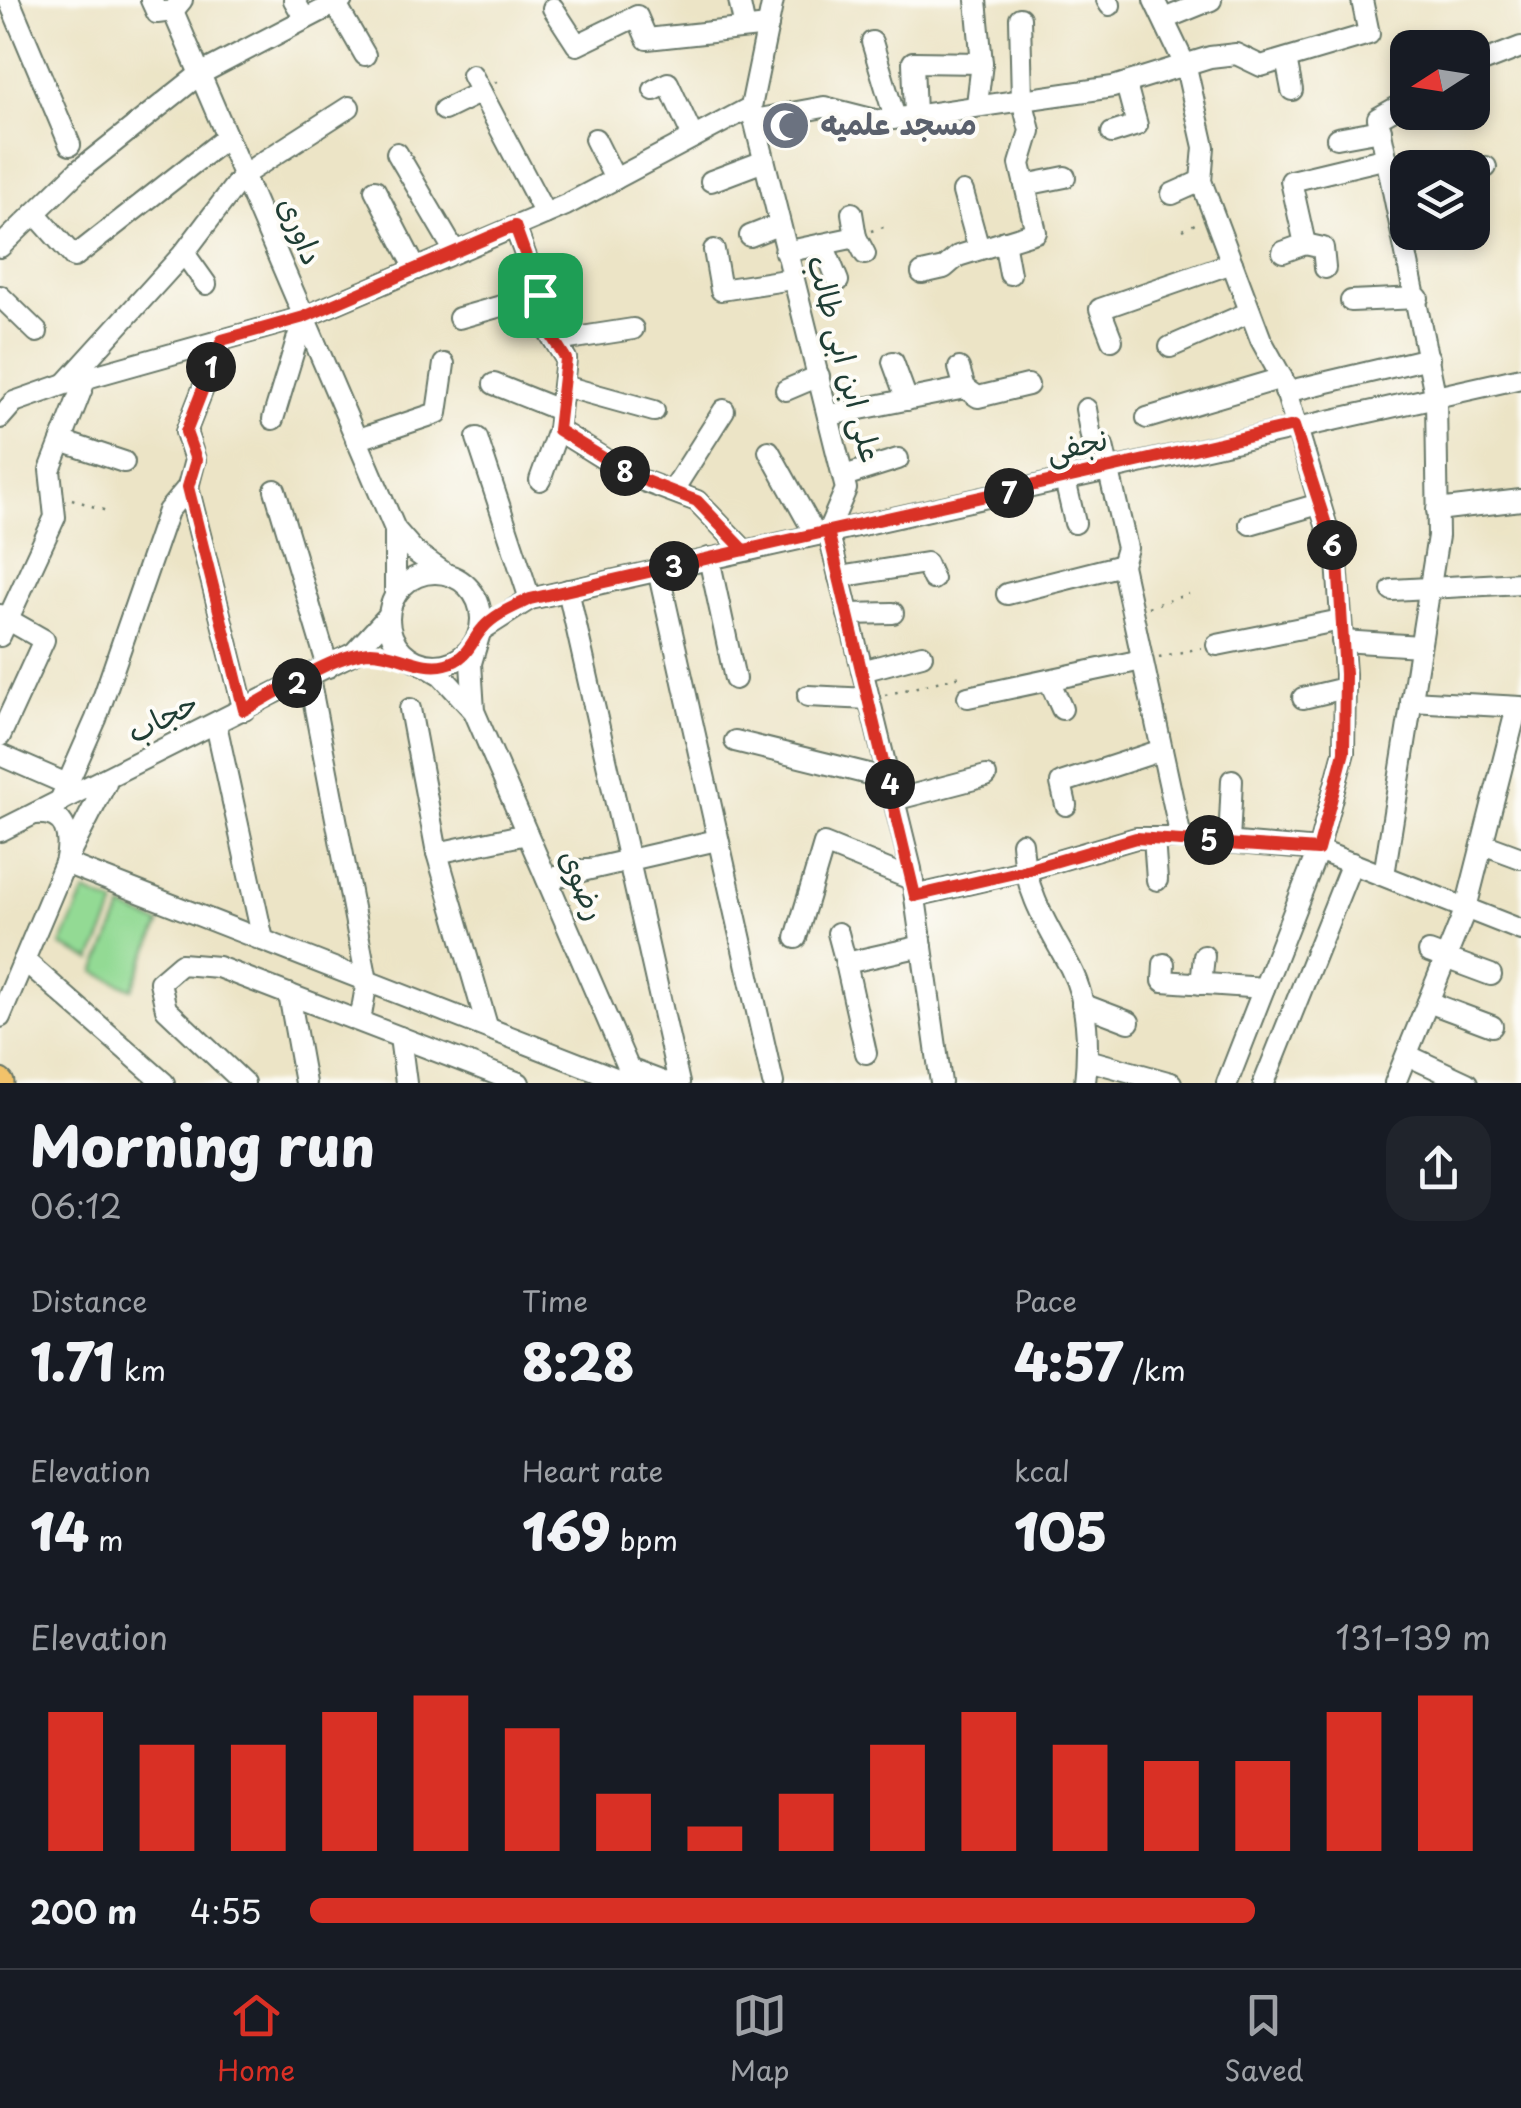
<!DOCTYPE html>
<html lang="en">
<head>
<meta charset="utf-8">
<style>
  body { margin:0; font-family:"Playpen Sans","Playpen Sans Arabic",sans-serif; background:#20242c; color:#f1f3f6; height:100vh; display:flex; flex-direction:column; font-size:38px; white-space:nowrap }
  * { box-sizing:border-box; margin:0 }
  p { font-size:32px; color:#9ea1a6 }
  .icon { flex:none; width:55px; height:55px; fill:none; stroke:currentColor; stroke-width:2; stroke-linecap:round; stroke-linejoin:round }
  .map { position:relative; height:1083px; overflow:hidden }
  .sheet { display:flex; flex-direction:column; background:#171b24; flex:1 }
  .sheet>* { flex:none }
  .needle { width:65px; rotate:258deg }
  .buttons { position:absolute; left:1390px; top:30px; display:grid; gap:20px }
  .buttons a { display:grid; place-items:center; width:100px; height:100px; border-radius:20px; background:#171b24; box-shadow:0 5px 15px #0003; font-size:50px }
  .pin { position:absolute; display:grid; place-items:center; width:85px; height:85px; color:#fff; margin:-42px; border-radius:20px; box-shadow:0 5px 15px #0006 }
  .km { position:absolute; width:50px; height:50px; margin:-25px; border-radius:50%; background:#222; color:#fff; font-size:28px; line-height:50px; text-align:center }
  .round { display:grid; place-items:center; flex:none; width:105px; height:105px; border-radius:30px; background:#20242c }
  .headline { display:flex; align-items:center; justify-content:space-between; height:170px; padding:0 30px }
  h1 { font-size:55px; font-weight:800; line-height:75px }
  .stats { display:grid; grid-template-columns:repeat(3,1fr); gap:15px; height:170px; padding:10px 30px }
  .stats div { display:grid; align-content:center }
  .stats b { font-size:50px; font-weight:800 }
  .stats small { font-size:28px; font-weight:400 }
  .stats p { font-size:28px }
  .chart { height:280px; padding:20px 30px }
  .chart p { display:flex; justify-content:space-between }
  .chart svg { width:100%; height:180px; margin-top:10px; stroke:#d93025; stroke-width:6 }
  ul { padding:0 30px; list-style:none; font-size:32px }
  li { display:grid; grid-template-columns:160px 120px 1fr; align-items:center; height:75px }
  li i { height:25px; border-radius:12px; background:#d93025 }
  .menu { display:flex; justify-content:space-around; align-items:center; height:140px; border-top:2px solid #363941; background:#171b24; font-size:28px; color:#9ea1a6 }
  .menu a { display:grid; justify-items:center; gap:5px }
  .menu .on { color:#d93025 }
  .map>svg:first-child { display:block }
  .pitch { fill:#93da94; stroke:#598c64; stroke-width:2.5 }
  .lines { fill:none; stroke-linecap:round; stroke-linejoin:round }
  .minor-casing { stroke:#677767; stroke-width:24 }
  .major-casing { stroke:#677767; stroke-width:29 }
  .path { stroke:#677767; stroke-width:2.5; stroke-dasharray:2.5 8; stroke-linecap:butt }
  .minor { stroke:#fff; stroke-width:20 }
  .major { stroke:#f2c26a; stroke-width:25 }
  .route-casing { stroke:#fff; stroke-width:20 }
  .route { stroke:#d93025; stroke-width:12 }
  .labels { text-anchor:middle; stroke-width:8; stroke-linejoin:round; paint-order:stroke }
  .worship-label { font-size:30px; font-weight:bold; fill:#5b616d; stroke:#fdfcf7; text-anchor:start }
  .street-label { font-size:30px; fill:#1f3d34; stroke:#fdfcf7 }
</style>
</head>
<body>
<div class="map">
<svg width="1521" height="1083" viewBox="0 0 1521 1083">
  <rect width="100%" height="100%" fill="#fdfcf7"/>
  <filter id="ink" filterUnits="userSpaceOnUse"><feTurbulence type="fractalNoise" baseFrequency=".01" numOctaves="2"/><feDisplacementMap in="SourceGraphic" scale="20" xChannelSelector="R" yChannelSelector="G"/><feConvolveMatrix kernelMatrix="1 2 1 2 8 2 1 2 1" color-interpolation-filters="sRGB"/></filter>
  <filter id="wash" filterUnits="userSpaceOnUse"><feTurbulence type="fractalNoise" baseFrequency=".0048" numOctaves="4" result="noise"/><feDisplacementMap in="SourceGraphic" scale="40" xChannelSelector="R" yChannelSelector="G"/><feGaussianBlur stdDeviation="2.25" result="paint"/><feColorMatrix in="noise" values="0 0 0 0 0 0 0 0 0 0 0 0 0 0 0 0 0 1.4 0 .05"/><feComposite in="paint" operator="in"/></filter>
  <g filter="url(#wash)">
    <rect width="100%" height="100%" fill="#ece4c6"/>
    <!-- pitch -->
    <g class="pitch">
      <path d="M85,892L116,905L92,960L61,946Z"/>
      <path d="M123,908L160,924L132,989L95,972Z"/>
    </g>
  </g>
  <g filter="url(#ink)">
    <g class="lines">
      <defs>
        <g id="minor">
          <path d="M9,0L70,145"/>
          <path d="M151,0L157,13L173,11L182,0"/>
          <path d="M294,0L305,19"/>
          <path d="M739,0L745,28"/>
          <path d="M773,0L751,107L846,489L828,531L911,869L941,1083"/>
          <path d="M976,0L982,63L977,104"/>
          <path d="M1107,0L1110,5"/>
          <path d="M1154,0L1186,67L1204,147L1201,181L1261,340L1282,378L1337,561L1345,674L1344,752L1318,850L1227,1083"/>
          <path d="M335,3L365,55"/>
          <path d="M553,8L577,45L637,16L647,39L768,26"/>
          <path d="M173,11L395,529V596"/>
          <path d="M1164,19L1211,0"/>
          <path d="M872,42L895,118"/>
          <path d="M1286,59L1292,90"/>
          <path d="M1472,66L1521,47"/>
          <path d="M472,75L545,214"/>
          <path d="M654,90L668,83L693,137"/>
          <path d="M444,110L481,92"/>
          <path d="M915,115L913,62L982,63"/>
          <path d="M754,120L824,107L879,121L1113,87L1210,57L1236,54L1261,66L1369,34L1362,0"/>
          <path d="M1112,133L1137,125L1126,84"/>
          <path d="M1337,138L1381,130"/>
          <path d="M595,139L615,179"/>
          <path d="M397,153L455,252"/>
          <path d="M1472,170L1486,167"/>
          <path d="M711,181L764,161"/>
          <path d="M1025,185L1065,177"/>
          <path d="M375,190L416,269"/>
          <path d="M963,192L979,249"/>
          <path d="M1172,194L1201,181"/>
          <path d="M35,213L74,257L227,137"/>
          <path d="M852,213L856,237"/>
          <path d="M515,227L540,295L544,324L566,359L558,430L633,477L697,501L744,550"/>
          <path d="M750,236L778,225"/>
          <path d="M1004,241L1010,274"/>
          <path d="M823,244L838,281"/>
          <path d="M1305,244L1323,248L1325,268"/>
          <path d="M0,247L78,171L200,74L342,0"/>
          <path d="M714,250L721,290L792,279"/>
          <path d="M785,252L856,237L865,254"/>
          <path d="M1283,252L1305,244L1291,181L1387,158"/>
          <path d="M184,253L206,284"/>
          <path d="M922,273L944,268L958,256L1036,232L1020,164L1030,131L1022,99L1020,18"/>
          <path d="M0,296L37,332"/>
          <path d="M1351,301L1418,298"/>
          <path d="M459,318L540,295"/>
          <path d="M1112,340L1100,309L1232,263"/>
          <path d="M556,341L633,329"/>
          <path d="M1170,347L1250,312"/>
          <path d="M893,362L907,400"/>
          <path d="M959,368L965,388"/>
          <path d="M67,382L184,253L243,175L349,107"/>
          <path d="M494,384L559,410"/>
          <path d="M564,386L654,411"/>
          <path d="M786,390L819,376"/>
          <path d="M1285,392L1429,358"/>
          <path d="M1086,409L1091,437L1103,446L1127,548L1122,565L1181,838"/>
          <path d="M830,415L965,388L978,397L1028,385"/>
          <path d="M0,418L14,402L65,384L304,317L566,205L751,107"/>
          <path d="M1147,418L1282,378"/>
          <path d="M273,419L304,317"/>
          <path d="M477,438L530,599"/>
          <path d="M356,440L437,413L444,364"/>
          <path d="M61,441L124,462"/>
          <path d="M769,451L815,534"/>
          <path d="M844,476L898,459"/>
          <path d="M540,480L558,430"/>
          <path d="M1065,480L1075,523"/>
          <path d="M188,487L244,710"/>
          <path d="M275,490L328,667"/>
          <path d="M673,490L724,410"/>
          <path d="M1437,510L1521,500"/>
          <path d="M1250,524L1319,504"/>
          <path d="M395,529L415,552L446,574"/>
          <path d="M709,558L735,679"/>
          <path d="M658,570L773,1083"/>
          <circle cx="435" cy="619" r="46"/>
          <path d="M839,577L926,563L933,579"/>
          <path d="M568,590L679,1083"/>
          <path d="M1392,590L1521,583"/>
          <path d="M1007,594L1122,565"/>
          <path d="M848,614L893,613"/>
          <path d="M0,615L44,640L0,736"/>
          <path d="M480,631L530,599L1521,378"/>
          <path d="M0,636L55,517L50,470L86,378"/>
          <path d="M479,636L471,663L474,711L635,1083"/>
          <path d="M1342,641L1420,646"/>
          <path d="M1217,645L1341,620"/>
          <path d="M424,665L441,675L472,709"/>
          <path d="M862,671L922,655"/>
          <path d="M309,677L367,981L360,1021"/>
          <path d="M1049,680L1062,709"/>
          <path d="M808,696L869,699"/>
          <path d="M968,697L1142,660"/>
          <path d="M1303,698L1345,688"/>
          <path d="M1411,701L1521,707"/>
          <path d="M410,709L437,853L487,1026"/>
          <path d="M216,724L263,940"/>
          <path d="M735,741L889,779"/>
          <path d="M0,755L69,785"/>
          <path d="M894,800L986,776"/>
          <path d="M59,803L96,719L168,511L188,487L195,460L186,432L222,340"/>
          <path d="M1066,805L1061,783L1162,750"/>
          <path d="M35,814C68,811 71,837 65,863L628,1083"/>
          <path d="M0,831L354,653L389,615"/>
          <path d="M1154,838L1157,880"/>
          <path d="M1229,842L1232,780"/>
          <path d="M1022,843C1024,890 1048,927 1070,967C1088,1001 1089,1046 1085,1083"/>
          <path d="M1483,844L1521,858"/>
          <path d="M437,853L527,834"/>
          <path d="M1384,875L1438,536L1436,399L1378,118L1408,101"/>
          <path d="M547,879L717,840"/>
          <path d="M915,896L1023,871L1136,838H1181L1318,850L1521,930"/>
          <path d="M838,933L846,963"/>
          <path d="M796,938L824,844L913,880"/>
          <path d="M1429,952L1491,975"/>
          <path d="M24,960L164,1083"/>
          <path d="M1164,964L1163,981L1264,988"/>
          <path d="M1201,984L1204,956"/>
          <path d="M289,994L305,1083"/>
          <path d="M1428,1002L1492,1026"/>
          <path d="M1082,1004L1129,1022"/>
          <path d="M0,1017L65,863L106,783"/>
          <path d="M400,1037L406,1083"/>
          <path d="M866,1053L846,963L922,946"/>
          <path d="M1407,1055L1467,1083"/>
          <path d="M1088,1060L1171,1083"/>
          <path d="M629,1069L666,1083"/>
          <path d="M244,1083L166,1009L160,982L181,964L218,967L519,1083"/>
          <path d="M1264,1083L1352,863"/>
          <path d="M1395,1083L1466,908L1517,707"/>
        </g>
        <path id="major" d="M0,1082L1,1083"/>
      </defs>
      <!-- minor casing -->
      <use href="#minor" class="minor-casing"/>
      <!-- major casing -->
      <use href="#major" class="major-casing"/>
      <!-- path -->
      <g class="path">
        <path d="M495,83L503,78"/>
        <path d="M1183,230L1199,222"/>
        <path d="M871,231L884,227"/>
        <path d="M72,499L109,512"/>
        <path d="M1148,607L1189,594"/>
        <path d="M1159,657L1201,648"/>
        <path d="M885,695L961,676"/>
      </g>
      <!-- minor -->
      <use href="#minor" class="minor"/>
      <!-- major -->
      <use href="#major" class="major"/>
    </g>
  </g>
  <g class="lines" filter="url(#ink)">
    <defs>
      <path id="route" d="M540,295L515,226L304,317L222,340L186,432L196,460L188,487L244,710C277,693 335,653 371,652C397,652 422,671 446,664C468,659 471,641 483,628C495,614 514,607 530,599L828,531L915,896L1023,871L1136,838L1318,850L1344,752L1345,674L1338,561L1294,426C1111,469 928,508 744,550L697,501L633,476L558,430L566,359L544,324L540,295"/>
    </defs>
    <!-- route casing -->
    <use href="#route" class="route-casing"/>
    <!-- route -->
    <use href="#route" class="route"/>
  </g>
  <!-- icons -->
  <defs>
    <symbol id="mosque-disc" viewBox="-11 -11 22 22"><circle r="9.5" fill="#6b7280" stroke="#fdfcf7"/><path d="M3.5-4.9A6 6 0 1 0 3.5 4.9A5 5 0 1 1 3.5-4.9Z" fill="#fff"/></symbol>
  </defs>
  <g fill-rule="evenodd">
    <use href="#mosque-disc" x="758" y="98" width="55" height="55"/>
  </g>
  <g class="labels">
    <!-- worship labels -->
    <g class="worship-label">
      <text x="821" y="135">مسجد علمیه</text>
    </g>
    <!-- street labels -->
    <g class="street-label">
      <text transform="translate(300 231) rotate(67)" y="10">داوری</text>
      <text transform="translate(844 359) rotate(75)" y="10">علی ابن ابی طالب</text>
      <text transform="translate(1077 446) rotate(-13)" y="10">نجفی</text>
      <text transform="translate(163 718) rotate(-27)" y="10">حجاب</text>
      <text transform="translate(582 885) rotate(67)" y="10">رضوی</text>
    </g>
  </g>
</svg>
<div class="buttons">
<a><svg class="needle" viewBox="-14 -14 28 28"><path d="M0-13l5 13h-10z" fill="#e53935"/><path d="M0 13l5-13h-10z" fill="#9ea1a6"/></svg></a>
<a><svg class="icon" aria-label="layers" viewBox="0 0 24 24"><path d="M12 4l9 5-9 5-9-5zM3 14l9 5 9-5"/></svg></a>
</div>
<div class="pin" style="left:540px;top:295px;background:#1e9e55"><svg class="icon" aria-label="arrive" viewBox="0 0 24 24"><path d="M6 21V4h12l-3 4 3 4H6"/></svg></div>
<b class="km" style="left:211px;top:367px">1</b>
<b class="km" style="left:297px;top:683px">2</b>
<b class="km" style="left:674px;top:566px">3</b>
<b class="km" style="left:890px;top:784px">4</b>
<b class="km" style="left:1209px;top:840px">5</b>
<b class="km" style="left:1332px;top:545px">6</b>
<b class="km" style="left:1009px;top:493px">7</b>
<b class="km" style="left:625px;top:471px">8</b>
</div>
<section class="sheet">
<div class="headline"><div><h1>Morning run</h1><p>06:12</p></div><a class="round"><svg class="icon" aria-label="share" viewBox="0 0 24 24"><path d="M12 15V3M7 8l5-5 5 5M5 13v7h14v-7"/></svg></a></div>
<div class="stats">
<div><p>Distance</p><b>1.71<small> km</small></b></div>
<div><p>Time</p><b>8:28</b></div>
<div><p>Pace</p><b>4:57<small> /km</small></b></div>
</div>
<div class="stats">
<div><p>Elevation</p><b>14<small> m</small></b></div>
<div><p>Heart rate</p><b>169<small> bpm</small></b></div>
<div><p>kcal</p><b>105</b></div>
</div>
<div class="chart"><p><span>Elevation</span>131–139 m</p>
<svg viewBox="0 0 160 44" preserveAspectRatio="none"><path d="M5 44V10M15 44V18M25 44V18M35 44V10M45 44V6M55 44V14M65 44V30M75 44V38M85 44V30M95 44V18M105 44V10M115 44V18M125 44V22M135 44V22M145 44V10M155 44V6"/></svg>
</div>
<ul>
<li><b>200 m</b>4:55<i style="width:80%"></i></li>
</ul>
</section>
<nav class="menu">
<a class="on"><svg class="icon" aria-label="home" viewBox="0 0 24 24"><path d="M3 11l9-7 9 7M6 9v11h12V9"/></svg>Home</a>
<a><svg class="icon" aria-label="map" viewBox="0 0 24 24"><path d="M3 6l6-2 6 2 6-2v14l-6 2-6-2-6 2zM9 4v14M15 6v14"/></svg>Map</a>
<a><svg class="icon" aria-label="saved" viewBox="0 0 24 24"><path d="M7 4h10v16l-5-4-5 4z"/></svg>Saved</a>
</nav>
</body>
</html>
